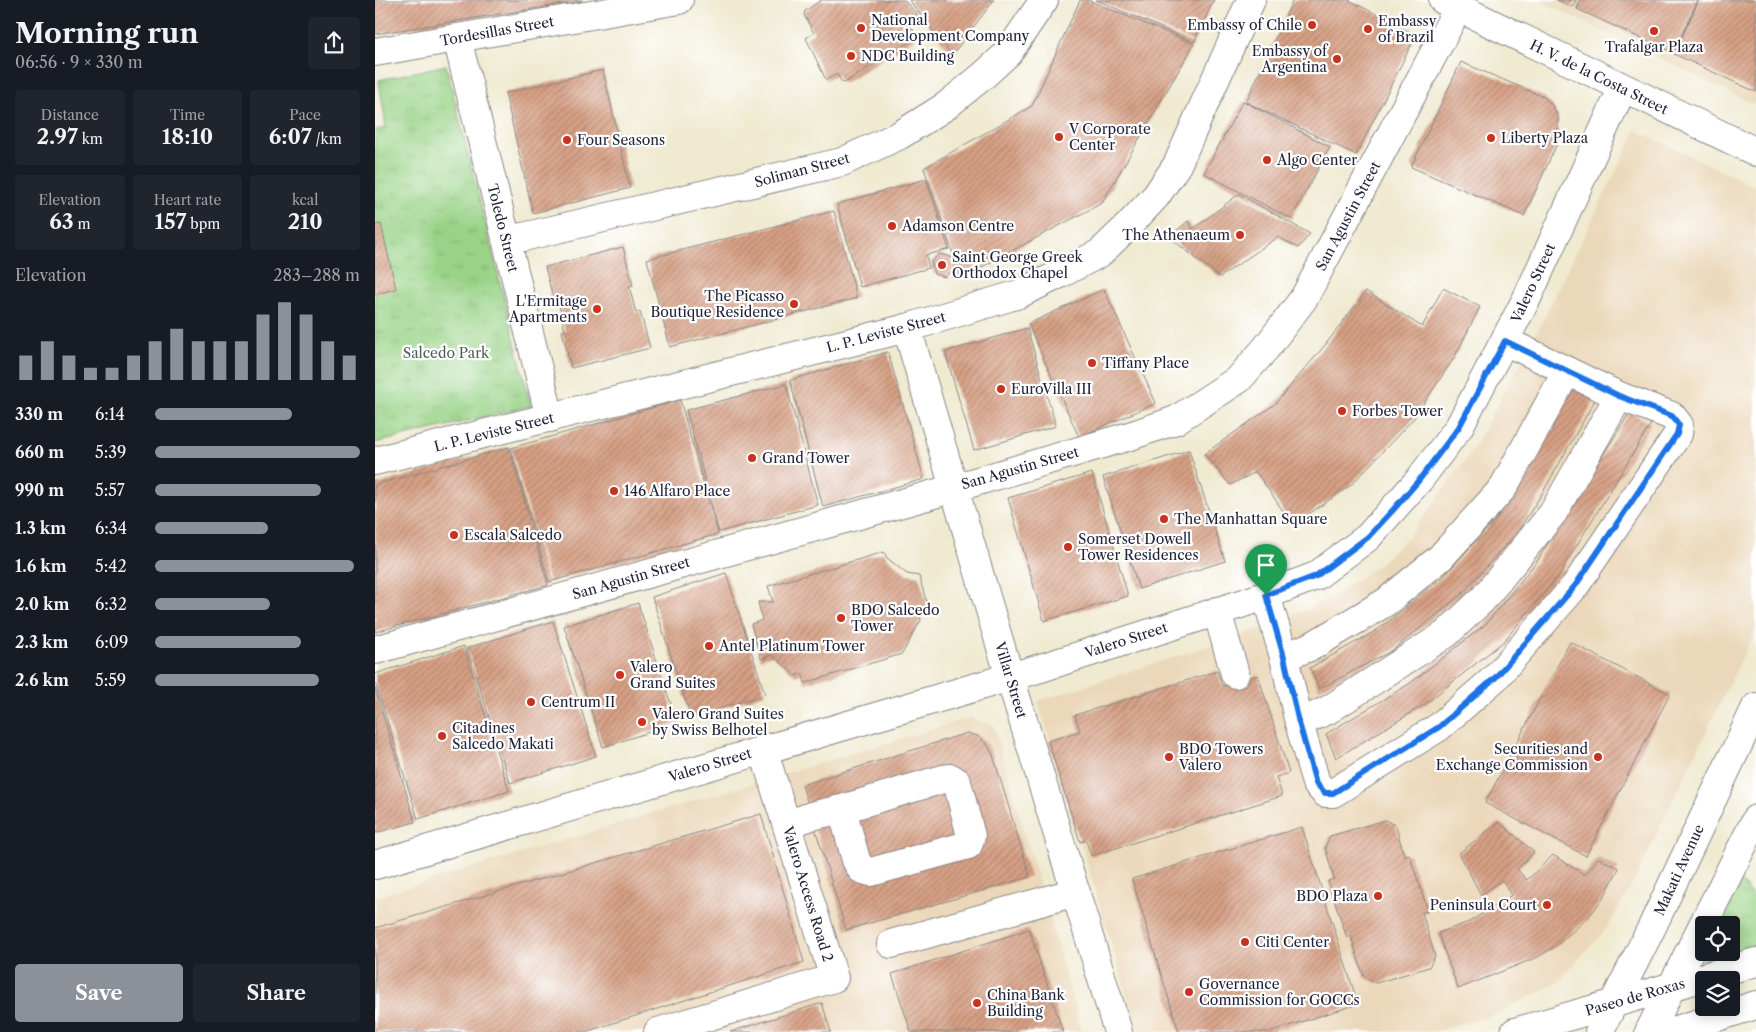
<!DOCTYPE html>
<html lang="en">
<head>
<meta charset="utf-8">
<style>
  body { margin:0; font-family:"Libre Caslon Text",serif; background:#20242c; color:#f1f3f6; height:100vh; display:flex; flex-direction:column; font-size:19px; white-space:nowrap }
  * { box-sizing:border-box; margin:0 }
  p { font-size:16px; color:#9ea1a6 }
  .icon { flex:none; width:28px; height:28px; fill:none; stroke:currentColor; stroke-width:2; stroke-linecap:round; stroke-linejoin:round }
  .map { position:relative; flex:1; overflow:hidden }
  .details { display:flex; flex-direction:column; background:#171b24; width:375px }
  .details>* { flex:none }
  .tools { position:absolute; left:1320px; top:916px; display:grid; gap:10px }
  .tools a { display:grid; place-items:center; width:45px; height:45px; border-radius:5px; background:#171b24; box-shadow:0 2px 12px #0003; font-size:25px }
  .pin { position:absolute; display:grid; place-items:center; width:42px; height:42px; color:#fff; margin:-51px -21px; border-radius:50% 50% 50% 0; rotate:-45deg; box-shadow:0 0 5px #0007 }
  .pin .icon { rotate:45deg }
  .round { display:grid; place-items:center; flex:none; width:52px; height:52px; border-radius:5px; background:#20242c }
  .summary { display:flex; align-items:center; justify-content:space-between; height:85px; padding:0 15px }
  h1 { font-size:28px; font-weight:700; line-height:38px }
  .figures { display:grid; grid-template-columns:repeat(3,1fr); gap:8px; height:85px; padding:5px 15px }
  .figures div { display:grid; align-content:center; border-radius:5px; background:#20242c; text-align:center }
  .figures b { font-size:21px; font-weight:700 }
  .figures small { font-size:14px; font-weight:400 }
  .figures p { font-size:14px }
  .chart { height:140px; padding:10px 15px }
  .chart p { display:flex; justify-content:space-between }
  .chart svg { width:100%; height:90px; margin-top:5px; stroke:#8c9099; stroke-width:6 }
  .button { display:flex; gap:10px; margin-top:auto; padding:10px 15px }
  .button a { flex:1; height:58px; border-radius:5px; background:#8c9099; color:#fff; font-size:20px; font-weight:700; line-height:58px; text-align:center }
  .button a+a { background:#20242c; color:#f1f3f6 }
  ul { padding:0 15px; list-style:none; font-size:16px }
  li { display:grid; grid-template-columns:80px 60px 1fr; align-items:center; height:38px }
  li i { height:12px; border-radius:6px; background:#8c9099 }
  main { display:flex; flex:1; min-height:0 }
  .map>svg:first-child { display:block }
  .built { fill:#ebd8ba }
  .park { fill:url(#park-tufts); stroke:#5e7a61 }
  .building { fill:url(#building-hatch) }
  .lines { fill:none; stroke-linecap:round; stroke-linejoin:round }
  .minor-casing { stroke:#898686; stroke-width:30 }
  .major-casing { stroke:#898686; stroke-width:30 }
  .minor { stroke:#fff; stroke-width:28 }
  .major { stroke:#fff; stroke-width:28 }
  .route-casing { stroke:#fff; stroke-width:10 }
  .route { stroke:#1a73e8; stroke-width:6 }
  .poi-dot { fill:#c8321e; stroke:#fff; stroke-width:2 }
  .labels { text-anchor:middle; stroke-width:4.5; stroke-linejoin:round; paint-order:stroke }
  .poi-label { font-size:14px; fill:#22223b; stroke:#fff; text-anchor:start }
  .street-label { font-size:14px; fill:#22223b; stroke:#fff }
  .park-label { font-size:14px; fill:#4c6056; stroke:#fff }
</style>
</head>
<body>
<main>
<section class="details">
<div class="summary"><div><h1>Morning run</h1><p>06:56 · 9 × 330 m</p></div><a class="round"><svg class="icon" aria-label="share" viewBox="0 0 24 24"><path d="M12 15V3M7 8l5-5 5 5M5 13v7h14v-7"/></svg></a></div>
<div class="figures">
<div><p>Distance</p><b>2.97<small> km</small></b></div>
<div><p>Time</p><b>18:10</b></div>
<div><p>Pace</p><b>6:07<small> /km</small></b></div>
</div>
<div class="figures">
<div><p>Elevation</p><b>63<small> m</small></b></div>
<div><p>Heart rate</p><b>157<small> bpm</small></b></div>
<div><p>kcal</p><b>210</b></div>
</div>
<div class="chart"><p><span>Elevation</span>283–288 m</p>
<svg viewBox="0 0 160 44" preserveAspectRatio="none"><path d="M5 44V32M15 44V25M25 44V32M35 44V38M45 44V38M55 44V32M65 44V25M75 44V19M85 44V25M95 44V25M105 44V25M115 44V12M125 44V6M135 44V12M145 44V25M155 44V32"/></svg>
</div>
<ul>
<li><b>330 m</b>6:14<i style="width:67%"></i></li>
<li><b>660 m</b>5:39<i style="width:100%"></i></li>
<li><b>990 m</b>5:57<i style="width:81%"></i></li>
<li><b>1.3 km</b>6:34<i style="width:55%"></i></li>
<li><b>1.6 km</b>5:42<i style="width:97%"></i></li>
<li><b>2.0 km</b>6:32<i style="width:56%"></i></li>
<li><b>2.3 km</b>6:09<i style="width:71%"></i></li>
<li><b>2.6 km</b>5:59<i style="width:80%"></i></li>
</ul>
<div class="button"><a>Save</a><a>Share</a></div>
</section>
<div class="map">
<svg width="1381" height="1032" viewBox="0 0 1381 1032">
  <defs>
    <pattern id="park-tufts" width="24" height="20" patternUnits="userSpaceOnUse" patternTransform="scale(1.25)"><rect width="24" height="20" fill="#99d387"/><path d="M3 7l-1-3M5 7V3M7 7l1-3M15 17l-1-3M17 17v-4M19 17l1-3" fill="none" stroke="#84b575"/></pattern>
    <pattern id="building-hatch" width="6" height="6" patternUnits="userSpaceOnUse" patternTransform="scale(1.25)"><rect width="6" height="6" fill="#d7a084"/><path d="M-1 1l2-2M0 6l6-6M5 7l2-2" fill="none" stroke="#ae826d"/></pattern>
  </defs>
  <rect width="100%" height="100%" fill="#fff"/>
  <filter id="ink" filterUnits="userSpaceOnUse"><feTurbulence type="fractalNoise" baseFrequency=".02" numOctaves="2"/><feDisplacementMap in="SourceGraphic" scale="10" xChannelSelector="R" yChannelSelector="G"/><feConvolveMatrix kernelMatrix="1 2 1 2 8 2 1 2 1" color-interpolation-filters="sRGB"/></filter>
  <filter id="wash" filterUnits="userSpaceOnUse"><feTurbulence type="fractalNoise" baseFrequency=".0096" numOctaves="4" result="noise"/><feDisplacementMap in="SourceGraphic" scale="20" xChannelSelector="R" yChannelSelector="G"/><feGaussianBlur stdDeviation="1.12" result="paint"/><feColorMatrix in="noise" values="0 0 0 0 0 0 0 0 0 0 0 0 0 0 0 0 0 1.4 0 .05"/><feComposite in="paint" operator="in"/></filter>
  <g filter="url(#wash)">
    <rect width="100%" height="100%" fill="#f0ead1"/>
    <!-- built -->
    <g class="built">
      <path d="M1163,0H1381V105Z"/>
      <path d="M1261,130L1381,187V629L1258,883L1231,929L1183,982L1121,1014L1058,1032H763L663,701L898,625L956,597L1007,562L1037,533L1096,452L1156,344Z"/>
      <path d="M595,718L618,724L707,1032H0V897Z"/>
    </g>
    <!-- park -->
    <g class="park">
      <path d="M71,65L156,406L0,443V130L11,128L4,80Z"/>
      <path d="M1365,881L1381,899V949L1326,965L1331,953L1356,952V925H1344Z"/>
    </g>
    <g id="blocks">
      <!-- building -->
      <g class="building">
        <path d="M0,0H207V1L0,34Z"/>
        <path d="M446,0H529L542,14L532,22L542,35L541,38L469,83L466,81L462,74L451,80L431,38L439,33L429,15L430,11Z"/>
        <path d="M534,0H619L577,55Z"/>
        <path d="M705,0H713L819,44L727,203L586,278L549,168L657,106Z"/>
        <path d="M721,0H839L819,42Z"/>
        <path d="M918,0H974L1041,35L981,155L871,102Z"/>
        <path d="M1182,0H1201L1197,7Z"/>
        <path d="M1206,0H1323L1298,53L1202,9Z"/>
        <path d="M1324,0H1381V92L1299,54Z"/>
        <path d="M1086,62L1169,97L1177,105L1183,117V131L1181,146L1149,216L1036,167Z"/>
        <path d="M228,70L255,188L158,213L130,93Z"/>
        <path d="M868,101L955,147L916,219L829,173Z"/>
        <path d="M551,179L574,249L551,255L554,268L485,287L462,204Z"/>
        <path d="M864,194L935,234L923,248L903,237L845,277L794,237L813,221L818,229Z"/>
        <path d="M459,211L482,298L295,347L272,259Z"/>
        <path d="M6,224L21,289L0,294V225Z"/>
        <path d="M248,247L258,286H254L261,313L265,311L275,348L196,368L187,331H190L184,305L180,306L170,267Z"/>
        <path d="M564,254L576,257L579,268L570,277L559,274L556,262Z"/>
        <path d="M1068,288L1105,307L1079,358L1039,418L976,485L918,525L881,472L855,485L829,454L900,404L951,344L991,291L1047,327Z"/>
        <path d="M729,289L781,403L704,437L653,324Z"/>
        <path d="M652,328L681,426L599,450L570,352Z"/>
        <path d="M513,352L549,479L448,507L415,380Z"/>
        <path d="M411,384L443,505L344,532L311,410Z"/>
        <path d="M1199,386L1221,398L1168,492L1141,534L1087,594L1018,650L944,689L935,668L1004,629L1069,576L1121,519L1147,479Z"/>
        <path d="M305,400L343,534L174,582L136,448Z"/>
        <path d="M1255,412L1276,424L1183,576L1129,641L1049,705L961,758L951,734L1034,684L1111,624L1162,561Z"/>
        <path d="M134,447L173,585L0,632V485Z"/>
        <path d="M814,450L850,561L764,589L728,477Z"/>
        <path d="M717,473L753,596L669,621L633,498Z"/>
        <path d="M509,552L512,558L532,574L544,576L553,607L545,615L546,620L527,654L430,683L427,673L421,676L397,655L386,659L376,624L387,620L383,602H398L393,586Z"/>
        <path d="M351,573L390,694L316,718L277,597Z"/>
        <path d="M263,603L302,723L228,747L189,626Z"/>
        <path d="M178,621L221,756L135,783L92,648Z"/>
        <path d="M1195,642L1295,694L1211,856L1110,803Z"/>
        <path d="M89,646L134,791L43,819L0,682V674Z"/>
        <path d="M842,671L847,686L883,675L914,773L901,777L907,796L716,856L711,840L705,842L673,741L705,731L700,715Z"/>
        <path d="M0,688L40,822L0,833Z"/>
        <path d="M592,733L603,736L612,744L618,755L655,877L471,930L427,785Z"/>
        <path d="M386,814L429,962L210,1032H0V928Z"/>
        <path d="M1010,820L1021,826L1029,856L1034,854L1053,911L1047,913L1060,956L1054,967L1001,983L989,977L976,936L972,938L953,881L959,879L950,847L955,836Z"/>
        <path d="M1124,822L1159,852L1142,869L1152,880L1178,855L1210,875L1223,858L1244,868L1230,895L1214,917L1181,946L1163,957L1083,989L1063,933L1094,922L1137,895L1127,880L1106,895L1084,853Z"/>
        <path d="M927,827L983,1004L894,1032H804L757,879Z"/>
        <path d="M654,929L688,1032H536L517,974Z"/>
        <path d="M447,1003L456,1032H355Z"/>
      </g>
    </g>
  </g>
  <g filter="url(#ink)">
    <use href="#blocks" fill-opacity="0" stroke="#898686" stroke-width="1"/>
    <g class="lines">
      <defs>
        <g id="minor">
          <path d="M1068,0L1381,152"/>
          <path d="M82,38L175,418"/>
          <path d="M0,52L304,0"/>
          <path d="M131,239L148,237L467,162L525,135L571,106L609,75L633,53L669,0"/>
          <path d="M532,328L627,651L743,1032"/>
          <path d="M0,461L532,328L644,294L685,274L725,253L755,224L781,196L802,165L876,0"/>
          <path d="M891,595L909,657L924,723L941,783L950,793H958L1064,727L1120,678L1200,586L1303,434L1304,425L1297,416L1244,396L1130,341"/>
          <path d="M842,611L860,674"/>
          <path d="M0,650L552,496L758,435L801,420L864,379L891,348L929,298L1083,8"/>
          <path d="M909,657L937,646L1011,602L1065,558L1128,488L1192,371"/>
          <path d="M924,723L953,710L1071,634L1108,599L1178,513L1244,396"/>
          <path d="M412,825L436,816L467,809L568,779L576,778L582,782L596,836L593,845L496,872L486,869L481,860L467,809"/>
          <path d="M0,865L669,667L875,601L941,576L993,537L1044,480L1084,427L1153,296L1247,89"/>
          <path d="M516,944L701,892"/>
          <path d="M283,1032L459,978L388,749"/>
        </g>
        <g id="major">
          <path d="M1140,1032L1381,962"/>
          <path d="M1224,1032L1277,927L1381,707"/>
          <path d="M1274,1032L1381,819"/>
          <path d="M1295,1032L1381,1005"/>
        </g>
      </defs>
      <!-- minor casing -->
      <use href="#minor" class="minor-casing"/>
      <!-- major casing -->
      <use href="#major" class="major-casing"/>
      <!-- minor -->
      <use href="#minor" class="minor"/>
      <!-- major -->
      <use href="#major" class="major"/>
    </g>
  </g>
  <g class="lines" filter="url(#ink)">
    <defs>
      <path id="route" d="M1130,341L1244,396L1297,416L1304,425L1302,434L1200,586L1120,678L1064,727L958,793H950L941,783L924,723L909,657L891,595L941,576L993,537L1018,510L1044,480L1084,427Z"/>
    </defs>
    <!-- route casing -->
    <use href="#route" class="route-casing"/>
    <!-- route -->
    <use href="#route" class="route"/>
  </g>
  <!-- markers -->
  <g class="poi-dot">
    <circle cx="937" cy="25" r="5"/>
    <circle cx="486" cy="28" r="5"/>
    <circle cx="993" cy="29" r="5"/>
    <circle cx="1279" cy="31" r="5"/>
    <circle cx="476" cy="56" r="5"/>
    <circle cx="962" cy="59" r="5"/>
    <circle cx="684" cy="137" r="5"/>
    <circle cx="1116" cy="138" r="5"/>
    <circle cx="192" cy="140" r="5"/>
    <circle cx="892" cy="160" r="5"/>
    <circle cx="517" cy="226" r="5"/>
    <circle cx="865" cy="235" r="5"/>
    <circle cx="567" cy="265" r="5"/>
    <circle cx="419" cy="304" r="5"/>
    <circle cx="222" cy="309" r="5"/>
    <circle cx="717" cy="363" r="5"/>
    <circle cx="626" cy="389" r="5"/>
    <circle cx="967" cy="411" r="5"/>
    <circle cx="377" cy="458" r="5"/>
    <circle cx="239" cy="491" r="5"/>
    <circle cx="789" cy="519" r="5"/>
    <circle cx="79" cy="535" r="5"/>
    <circle cx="693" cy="547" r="5"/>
    <circle cx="466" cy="618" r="5"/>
    <circle cx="334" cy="646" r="5"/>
    <circle cx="245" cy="675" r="5"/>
    <circle cx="156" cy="702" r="5"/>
    <circle cx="267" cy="722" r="5"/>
    <circle cx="67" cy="736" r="5"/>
    <circle cx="794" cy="757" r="5"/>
    <circle cx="1223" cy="757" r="5"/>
    <circle cx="1003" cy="896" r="5"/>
    <circle cx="1172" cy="905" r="5"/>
    <circle cx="870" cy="942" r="5"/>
    <circle cx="814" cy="992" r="5"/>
    <circle cx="602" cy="1003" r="5"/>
  </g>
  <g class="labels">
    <!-- poi labels -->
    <g class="poi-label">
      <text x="496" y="25">National<tspan x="496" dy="16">Development Company</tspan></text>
      <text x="1003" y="26">Embassy<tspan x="1003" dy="16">of Brazil</tspan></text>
      <text x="927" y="30" text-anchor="end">Embassy of Chile</text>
      <text x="1279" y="52" text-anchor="middle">Trafalgar Plaza</text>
      <text x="952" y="56" text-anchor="end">Embassy of<tspan x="952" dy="16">Argentina</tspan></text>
      <text x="486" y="61">NDC Building</text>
      <text x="694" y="134">V Corporate<tspan x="694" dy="16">Center</tspan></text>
      <text x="1126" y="143">Liberty Plaza</text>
      <text x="202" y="145">Four Seasons</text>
      <text x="902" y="165">Algo Center</text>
      <text x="527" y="231">Adamson Centre</text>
      <text x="855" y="240" text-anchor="end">The Athenaeum</text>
      <text x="577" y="262">Saint George Greek<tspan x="577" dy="16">Orthodox Chapel</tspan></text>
      <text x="409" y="301" text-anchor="end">The Picasso<tspan x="409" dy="16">Boutique Residence</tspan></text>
      <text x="212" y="306" text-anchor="end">L'Ermitage<tspan x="212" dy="16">Apartments</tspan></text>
      <text x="727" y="368">Tiffany Place</text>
      <text x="636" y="394">EuroVilla III</text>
      <text x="977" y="416">Forbes Tower</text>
      <text x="387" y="463">Grand Tower</text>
      <text x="249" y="496">146 Alfaro Place</text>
      <text x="799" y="524">The Manhattan Square</text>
      <text x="89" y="540">Escala Salcedo</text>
      <text x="703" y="544">Somerset Dowell<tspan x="703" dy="16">Tower Residences</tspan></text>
      <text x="476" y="615">BDO Salcedo<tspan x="476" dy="16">Tower</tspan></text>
      <text x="344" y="651">Antel Platinum Tower</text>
      <text x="255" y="672">Valero<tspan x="255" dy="16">Grand Suites</tspan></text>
      <text x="166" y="707">Centrum II</text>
      <text x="277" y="719">Valero Grand Suites<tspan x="277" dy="16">by Swiss Belhotel</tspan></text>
      <text x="77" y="733">Citadines<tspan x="77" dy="16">Salcedo Makati</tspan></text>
      <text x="804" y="754">BDO Towers<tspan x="804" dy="16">Valero</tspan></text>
      <text x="1213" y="754" text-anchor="end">Securities and<tspan x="1213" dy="16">Exchange Commission</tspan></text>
      <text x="993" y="901" text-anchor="end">BDO Plaza</text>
      <text x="1162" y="910" text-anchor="end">Peninsula Court</text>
      <text x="880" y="947">Citi Center</text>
      <text x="824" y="989">Governance<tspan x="824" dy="16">Commission for GOCCs</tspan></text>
      <text x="612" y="1000">China Bank<tspan x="612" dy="16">Building</tspan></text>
    </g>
    <!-- street labels -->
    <g class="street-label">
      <text transform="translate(122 31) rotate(-10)" y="5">Tordesillas Street</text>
      <text transform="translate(1224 77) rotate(26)" y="5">H. V. de la Costa Street</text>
      <text transform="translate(427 170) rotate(-15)" y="5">Soliman Street</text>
      <text transform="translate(973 216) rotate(-62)" y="5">San Agustin Street</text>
      <text transform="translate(128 228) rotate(76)" y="5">Toledo Street</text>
      <text transform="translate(1158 283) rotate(-65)" y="5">Valero Street</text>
      <text transform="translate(511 332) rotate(-15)" y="5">L. P. Leviste Street</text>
      <text transform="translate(119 432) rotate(-14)" y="5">L. P. Leviste Street</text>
      <text transform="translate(645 468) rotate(-16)" y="5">San Agustin Street</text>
      <text transform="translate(256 578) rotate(-16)" y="5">San Agustin Street</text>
      <text transform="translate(751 640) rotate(-18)" y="5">Valero Street</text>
      <text transform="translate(636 680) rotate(73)" y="5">Villar Street</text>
      <text transform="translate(335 765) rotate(-17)" y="5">Valero Street</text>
      <text transform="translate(1304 870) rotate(-65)" y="5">Makati Avenue</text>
      <text transform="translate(433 894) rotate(73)" y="5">Valero Access Road 2</text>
      <text transform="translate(1260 997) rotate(-16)" y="5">Paseo de Roxas</text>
    </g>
    <!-- park labels -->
    <g class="park-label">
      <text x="71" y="358">Salcedo Park</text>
    </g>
  </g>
</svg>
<div class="tools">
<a><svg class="icon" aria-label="locate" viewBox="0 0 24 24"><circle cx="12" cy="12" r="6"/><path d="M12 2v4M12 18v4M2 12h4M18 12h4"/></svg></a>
<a><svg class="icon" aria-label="layers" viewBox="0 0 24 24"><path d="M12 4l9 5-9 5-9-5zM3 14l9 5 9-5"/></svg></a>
</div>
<div class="pin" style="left:891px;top:595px;background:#1e9e55"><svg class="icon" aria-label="arrive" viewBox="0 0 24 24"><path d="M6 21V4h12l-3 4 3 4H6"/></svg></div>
</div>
</main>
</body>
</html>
